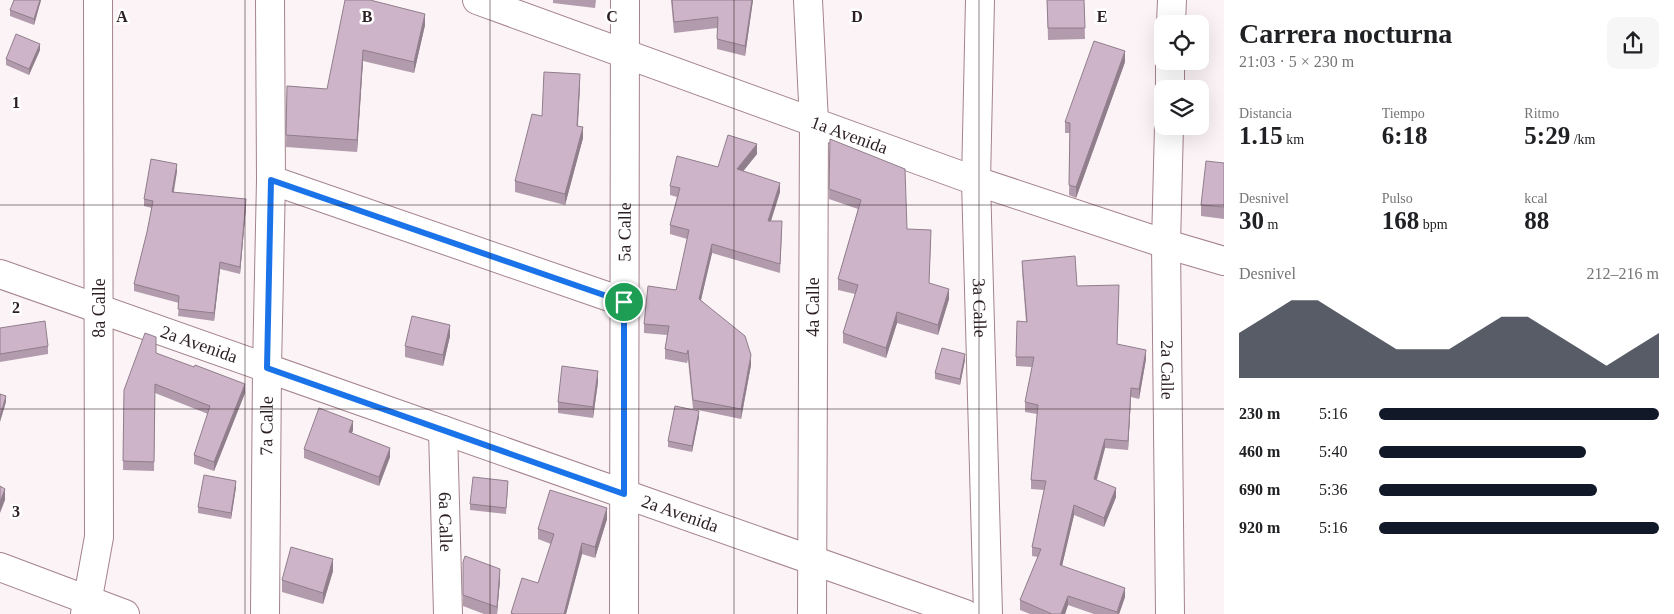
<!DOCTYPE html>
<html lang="es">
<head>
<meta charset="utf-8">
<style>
  body { margin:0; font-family:Georgia,serif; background:#f6f6f6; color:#202124; height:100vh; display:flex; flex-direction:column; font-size:19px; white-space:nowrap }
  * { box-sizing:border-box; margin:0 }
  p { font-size:16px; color:#757577 }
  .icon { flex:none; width:28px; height:28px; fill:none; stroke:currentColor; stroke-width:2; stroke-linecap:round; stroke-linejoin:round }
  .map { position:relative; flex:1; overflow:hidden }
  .sheet { display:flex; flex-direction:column; background:#fff; width:450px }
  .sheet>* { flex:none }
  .buttons { position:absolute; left:1154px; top:15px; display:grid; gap:10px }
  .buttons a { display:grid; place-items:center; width:55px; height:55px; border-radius:10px; background:#fff; box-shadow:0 5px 20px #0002; font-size:25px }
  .pin { position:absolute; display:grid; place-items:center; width:42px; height:42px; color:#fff; margin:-21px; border:2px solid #fff; border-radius:50%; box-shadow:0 1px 5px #0007 }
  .round { display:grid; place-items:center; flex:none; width:52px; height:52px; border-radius:10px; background:#f6f6f6 }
  .summary { display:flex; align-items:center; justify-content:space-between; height:85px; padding:0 15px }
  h1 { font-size:28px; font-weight:600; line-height:38px }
  .stats { display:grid; grid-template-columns:repeat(3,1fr); gap:8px; height:85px; padding:5px 15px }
  .stats div { display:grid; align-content:center }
  .stats b { font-size:25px; font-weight:600 }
  .stats small { font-size:14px; font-weight:400 }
  .stats p { font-size:14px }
  .chart { height:140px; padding:10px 15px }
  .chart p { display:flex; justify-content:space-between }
  .chart svg { width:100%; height:90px; margin-top:5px; fill:#111827; opacity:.7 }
  ul { padding:0 15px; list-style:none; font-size:16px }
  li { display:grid; grid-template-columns:80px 60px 1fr; align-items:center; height:38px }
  li i { height:12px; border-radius:6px; background:#111827 }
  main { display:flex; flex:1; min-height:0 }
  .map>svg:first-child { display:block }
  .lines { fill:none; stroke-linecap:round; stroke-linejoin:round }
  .minor-casing { stroke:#a4838a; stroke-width:30 }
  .minor { stroke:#fff; stroke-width:28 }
  .wall { fill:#b19bac }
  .shaded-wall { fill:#907e8c }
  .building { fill:#ceb4c8; stroke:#907e8c }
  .route-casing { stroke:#fff; stroke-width:10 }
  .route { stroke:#1a73e8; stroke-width:6 }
  .grid { fill:none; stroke:#2c1f22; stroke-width:1; stroke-opacity:0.55 }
  .labels { text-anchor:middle; stroke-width:5; stroke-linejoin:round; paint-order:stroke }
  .street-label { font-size:18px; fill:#2c1f22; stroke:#fff }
  .grid-label { font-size:16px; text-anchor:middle; font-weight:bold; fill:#2c1f22; stroke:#fff; stroke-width:5; stroke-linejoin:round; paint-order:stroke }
</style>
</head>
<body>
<main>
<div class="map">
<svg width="1224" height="614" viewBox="0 0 1224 614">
  <rect width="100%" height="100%" fill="#fbf3f5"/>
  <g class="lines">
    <defs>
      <g id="minor">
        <path id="s1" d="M477,0L976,181L1166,244L1224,261"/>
        <path d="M808,0L814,122L812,614"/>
        <path id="s2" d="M980,0L976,181L988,614"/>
        <path d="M1171,24L1172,0"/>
        <path d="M1170,89V61"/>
        <path id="s3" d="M1169,126L1166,244L1170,614"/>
        <path d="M271,180L624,302"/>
        <path id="s4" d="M0,274L965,614"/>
        <path id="s5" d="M443,430L448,614"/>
        <path d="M0,567L125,614"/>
        <path d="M85,614L99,537L98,0"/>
        <path id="s6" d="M265,614L267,368L271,180L270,0"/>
        <path id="s7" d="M624,614L625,0"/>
      </g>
    </defs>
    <!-- minor casing -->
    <use href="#minor" class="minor-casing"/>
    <!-- minor -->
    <use href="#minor" class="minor"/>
  </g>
  <!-- wall -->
  <g class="wall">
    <path d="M41,0L34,25L10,16V10Z"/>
    <path d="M553,0H596L595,8L553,3Z"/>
    <path d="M671,0H753L745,56L717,49V28L674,33Z"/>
    <path d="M1047,0H1084L1085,39L1048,40Z"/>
    <path d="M372,1L425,25L414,73L363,61L357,152L286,147L287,86L327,89Z"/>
    <path d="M40,50L29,75L6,65V59Z"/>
    <path d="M1125,62L1076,198L1069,195L1070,133H1065V122Z"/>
    <path d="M580,85L578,126L583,138L565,205L515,192V181L542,116Z"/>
    <path d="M830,139L907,229L931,240L929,283L949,299L938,335L897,323L886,358L843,343V333L855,294L838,290V279L858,209L829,199Z"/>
    <path d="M757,154L743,171L780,192L771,221L782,231L780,273L712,253L701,300L751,365L741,419L693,409L688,360L687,363L665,359V349L667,335L644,333V324L676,290L687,239L670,234V225L677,197L670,195V186L718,167Z"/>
    <path d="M1224,163V219L1201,216V205Z"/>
    <path d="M177,171L174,192L246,207L240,274L220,269L214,321L178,316L179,303L134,291V284L147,232L152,208L144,206V199Z"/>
    <path d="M1022,261L1077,286L1119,294L1117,344L1146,359L1139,399L1131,397L1128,450L1105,448L1097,480L1116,497L1104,527L1074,515L1062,566L1125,597L1119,614H1094L1068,605L1065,614H1030L1020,610V600L1038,557L1032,556V547L1044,490L1031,489V480L1037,414L1025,412V402L1032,367L1016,366V357L1026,322L1022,270Z"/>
    <path d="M0,328L48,346V354L0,362Z"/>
    <path d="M450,336L443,366L405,357V346Z"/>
    <path d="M156,353L245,393L214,471L194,464V455L208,414L155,393L154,471L123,470L124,390Z"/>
    <path d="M965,360L960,385L935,379V373Z"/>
    <path d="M598,382L593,418L558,413V402Z"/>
    <path d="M699,417L692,452L668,447V441Z"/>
    <path d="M353,430L352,433L390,457L379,486L304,458V449Z"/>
    <path d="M236,487L231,519L198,513V507Z"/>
    <path d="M508,487L506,514L470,510V504Z"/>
    <path d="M607,519L595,558L582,554L566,614H511V613L538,583L551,544L538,539V529Z"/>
    <path d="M463,562L500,580L497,614H484L463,606Z"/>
    <path d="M333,571L323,604L282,592V580Z"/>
  </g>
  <!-- shaded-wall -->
  <g class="shaded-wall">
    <path d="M40,0H41L34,25V19Z"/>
    <path d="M752,0H753L745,56V46Z"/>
    <path d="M425,14V25L414,73V62Z"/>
    <path d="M40,44V50L29,75V69Z"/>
    <path d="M363,50V61L357,152V140Z"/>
    <path d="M1125,51V62L1076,198V187Z"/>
    <path d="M580,74V85L577,136V126Z"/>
    <path d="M583,127V138L565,205V194Z"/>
    <path d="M757,144V154L737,179V169Z"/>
    <path d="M177,164V171L172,199V192Z"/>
    <path d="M780,183V192L768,230V221Z"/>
    <path d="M246,199V207L240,274V267Z"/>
    <path d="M712,244V253L699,308V299Z"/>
    <path d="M220,262V269L214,321V313Z"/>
    <path d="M949,289V299L938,335V325Z"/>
    <path d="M897,312V323L886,358V348Z"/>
    <path d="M450,325V336L443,366V355Z"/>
    <path d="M1146,350V359L1139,399V389Z"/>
    <path d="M965,354V360L960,385V379Z"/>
    <path d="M751,355V365L741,419V409Z"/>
    <path d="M598,371V382L593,418V407Z"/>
    <path d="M245,384V393L214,471V462Z"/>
    <path d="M1131,388V397L1128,450V441Z"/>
    <path d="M6,396V402L0,422V416Z"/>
    <path d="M699,411V417L692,452V446Z"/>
    <path d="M353,421V430L349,441V432Z"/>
    <path d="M1105,439V448L1094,488V479Z"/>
    <path d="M390,448V457L379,486V477Z"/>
    <path d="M236,481V487L231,519V513Z"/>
    <path d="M1116,488V497L1104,527V518Z"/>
    <path d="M5,489V500L0,513V502Z"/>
    <path d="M1074,505V515L1060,574V565Z"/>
    <path d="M607,508V519L595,558V547Z"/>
    <path d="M582,543V554L566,614H564Z"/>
    <path d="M333,559V571L323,604V593Z"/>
    <path d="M500,569V580L497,614V607Z"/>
    <path d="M1125,588V597L1119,614H1117Z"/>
    <path d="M1068,596V605L1065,614H1061Z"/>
  </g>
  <!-- building -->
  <g class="building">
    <path d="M14,0H40L34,19L10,10Z"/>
    <path d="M345,0H370L425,14L414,62L363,50L357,140L286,135L287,86L327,89Z"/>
    <path d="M672,0H752L745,46L717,39L718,17L674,22Z"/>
    <path d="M1047,0H1084L1085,28H1048Z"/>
    <path d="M16,34L40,44L29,69L6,59Z"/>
    <path d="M1094,41L1125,51L1076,187L1069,185L1070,123L1065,122Z"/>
    <path d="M544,72L580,74L577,126L583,127L565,194L515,181L532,114L542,116Z"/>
    <path d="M728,135L757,144L737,169L780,183L768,221H782L780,264L712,244L699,299L745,336L751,355L741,409L693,400L688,350L687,354L665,349L669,326L644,324L648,286L676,290L689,230L670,225L680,188L670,186L677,156L718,167Z"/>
    <path d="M830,139L905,169L907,229L931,230L929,283L949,289L938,325L897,312L886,348L843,333L858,285L838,279L861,200L829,189Z"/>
    <path d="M151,159L177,164L172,192L246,199L240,267L220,262L214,313L178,309L179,296L134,284L147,232L153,201L144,199Z"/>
    <path d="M1206,161L1224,163V207L1201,205Z"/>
    <path d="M1075,256L1077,286L1119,285L1117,344L1146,350L1139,389L1131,388L1128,441L1105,439L1094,479L1116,488L1104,518L1074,505L1060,565L1125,588L1117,612L1068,596L1061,614H1052L1020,600L1041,549L1032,547L1046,481L1031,480L1038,405L1025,402L1034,357H1016L1017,321L1027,322L1022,261Z"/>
    <path d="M412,316L450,325L443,355L405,346Z"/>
    <path d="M45,321L48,346L0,354V328Z"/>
    <path d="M145,333L156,337V353L194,367L195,365L245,384L214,462L194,455L210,406L155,384L154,462L123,461L124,390Z"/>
    <path d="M942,348L965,354L960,379L935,373Z"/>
    <path d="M562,366L598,371L593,407L558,402Z"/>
    <path d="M0,394L6,396L0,416Z"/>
    <path d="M675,406L699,411L692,446L668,441Z"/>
    <path d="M319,408L353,421L349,432L390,448L379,477L304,449Z"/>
    <path d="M204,475L236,481L231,513L198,507Z"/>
    <path d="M473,477L508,481L506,508L470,504Z"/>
    <path d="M0,486L5,489L0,502Z"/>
    <path d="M550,490L607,508L595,547L582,543L564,614H514L511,613L522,578L538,583L554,534L538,529Z"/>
    <path d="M291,547L333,559L323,593L282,580Z"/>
    <path d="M465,556L500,569L497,607L463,595V562Z"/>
  </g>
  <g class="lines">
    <defs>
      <path id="route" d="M271,180L624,302V494L267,368Z"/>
    </defs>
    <!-- route casing -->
    <use href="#route" class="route-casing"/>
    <!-- route -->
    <use href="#route" class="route"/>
  </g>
  <!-- grid -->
  <path class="grid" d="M245,0V614M490,0V614M734,0V614M979,0V614M0,205H1224M0,409H1224"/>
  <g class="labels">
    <!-- street labels -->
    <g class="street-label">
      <text dy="6" stroke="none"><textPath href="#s1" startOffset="396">1a Avenida</textPath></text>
      <text dy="6" stroke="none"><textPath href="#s7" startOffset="382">5a Calle</textPath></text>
      <text transform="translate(813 307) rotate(-90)" y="6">4a Calle</text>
      <text dy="6" stroke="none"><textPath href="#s2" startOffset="308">3a Calle</textPath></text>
      <text transform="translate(99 308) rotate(-90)" y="6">8a Calle</text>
      <text dy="6" stroke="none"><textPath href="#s4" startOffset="211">2a Avenida</textPath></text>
      <text dy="6" stroke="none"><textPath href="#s3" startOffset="244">2a Calle</textPath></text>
      <text dy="6" stroke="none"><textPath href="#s6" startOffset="188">7a Calle</textPath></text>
      <text dy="6" stroke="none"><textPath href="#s4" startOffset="721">2a Avenida</textPath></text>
      <text dy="6" stroke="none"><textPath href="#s5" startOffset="92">6a Calle</textPath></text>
    </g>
  </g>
  <g class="grid-label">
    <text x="122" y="22">A</text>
    <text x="367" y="22">B</text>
    <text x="612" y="22">C</text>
    <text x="857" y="22">D</text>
    <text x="1102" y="22">E</text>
    <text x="16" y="108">1</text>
    <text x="16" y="313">2</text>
    <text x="16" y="517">3</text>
  </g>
</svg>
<div class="buttons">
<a><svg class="icon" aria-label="locate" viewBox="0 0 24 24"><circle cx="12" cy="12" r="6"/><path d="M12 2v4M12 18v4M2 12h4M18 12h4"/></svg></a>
<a><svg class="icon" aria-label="layers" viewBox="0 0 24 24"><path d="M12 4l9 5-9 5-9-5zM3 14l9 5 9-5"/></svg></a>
</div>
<div class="pin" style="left:624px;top:302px;background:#1e9e55"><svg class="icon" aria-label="arrive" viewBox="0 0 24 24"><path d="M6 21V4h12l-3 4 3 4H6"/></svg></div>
</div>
<section class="sheet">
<div class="summary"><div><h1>Carrera nocturna</h1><p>21:03 · 5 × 230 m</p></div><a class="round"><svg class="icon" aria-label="share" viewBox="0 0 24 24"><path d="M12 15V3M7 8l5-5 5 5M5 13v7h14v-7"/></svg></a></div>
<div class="stats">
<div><p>Distancia</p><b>1.15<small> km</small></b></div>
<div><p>Tiempo</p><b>6:18</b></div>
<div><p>Ritmo</p><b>5:29<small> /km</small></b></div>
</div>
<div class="stats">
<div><p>Desnivel</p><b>30<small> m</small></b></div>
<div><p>Pulso</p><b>168<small> bpm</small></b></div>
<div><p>kcal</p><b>88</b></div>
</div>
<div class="chart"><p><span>Desnivel</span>212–216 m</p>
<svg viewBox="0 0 160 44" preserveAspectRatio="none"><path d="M0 44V22L10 14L20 6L30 6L40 14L50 22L60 30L70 30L80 30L90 22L100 14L110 14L120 22L130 30L140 38L150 30L160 22V44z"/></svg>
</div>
<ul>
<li><b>230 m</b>5:16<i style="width:100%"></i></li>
<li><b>460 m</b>5:40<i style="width:74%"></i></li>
<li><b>690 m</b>5:36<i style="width:78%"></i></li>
<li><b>920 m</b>5:16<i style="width:100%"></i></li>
</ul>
</section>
</main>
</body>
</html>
